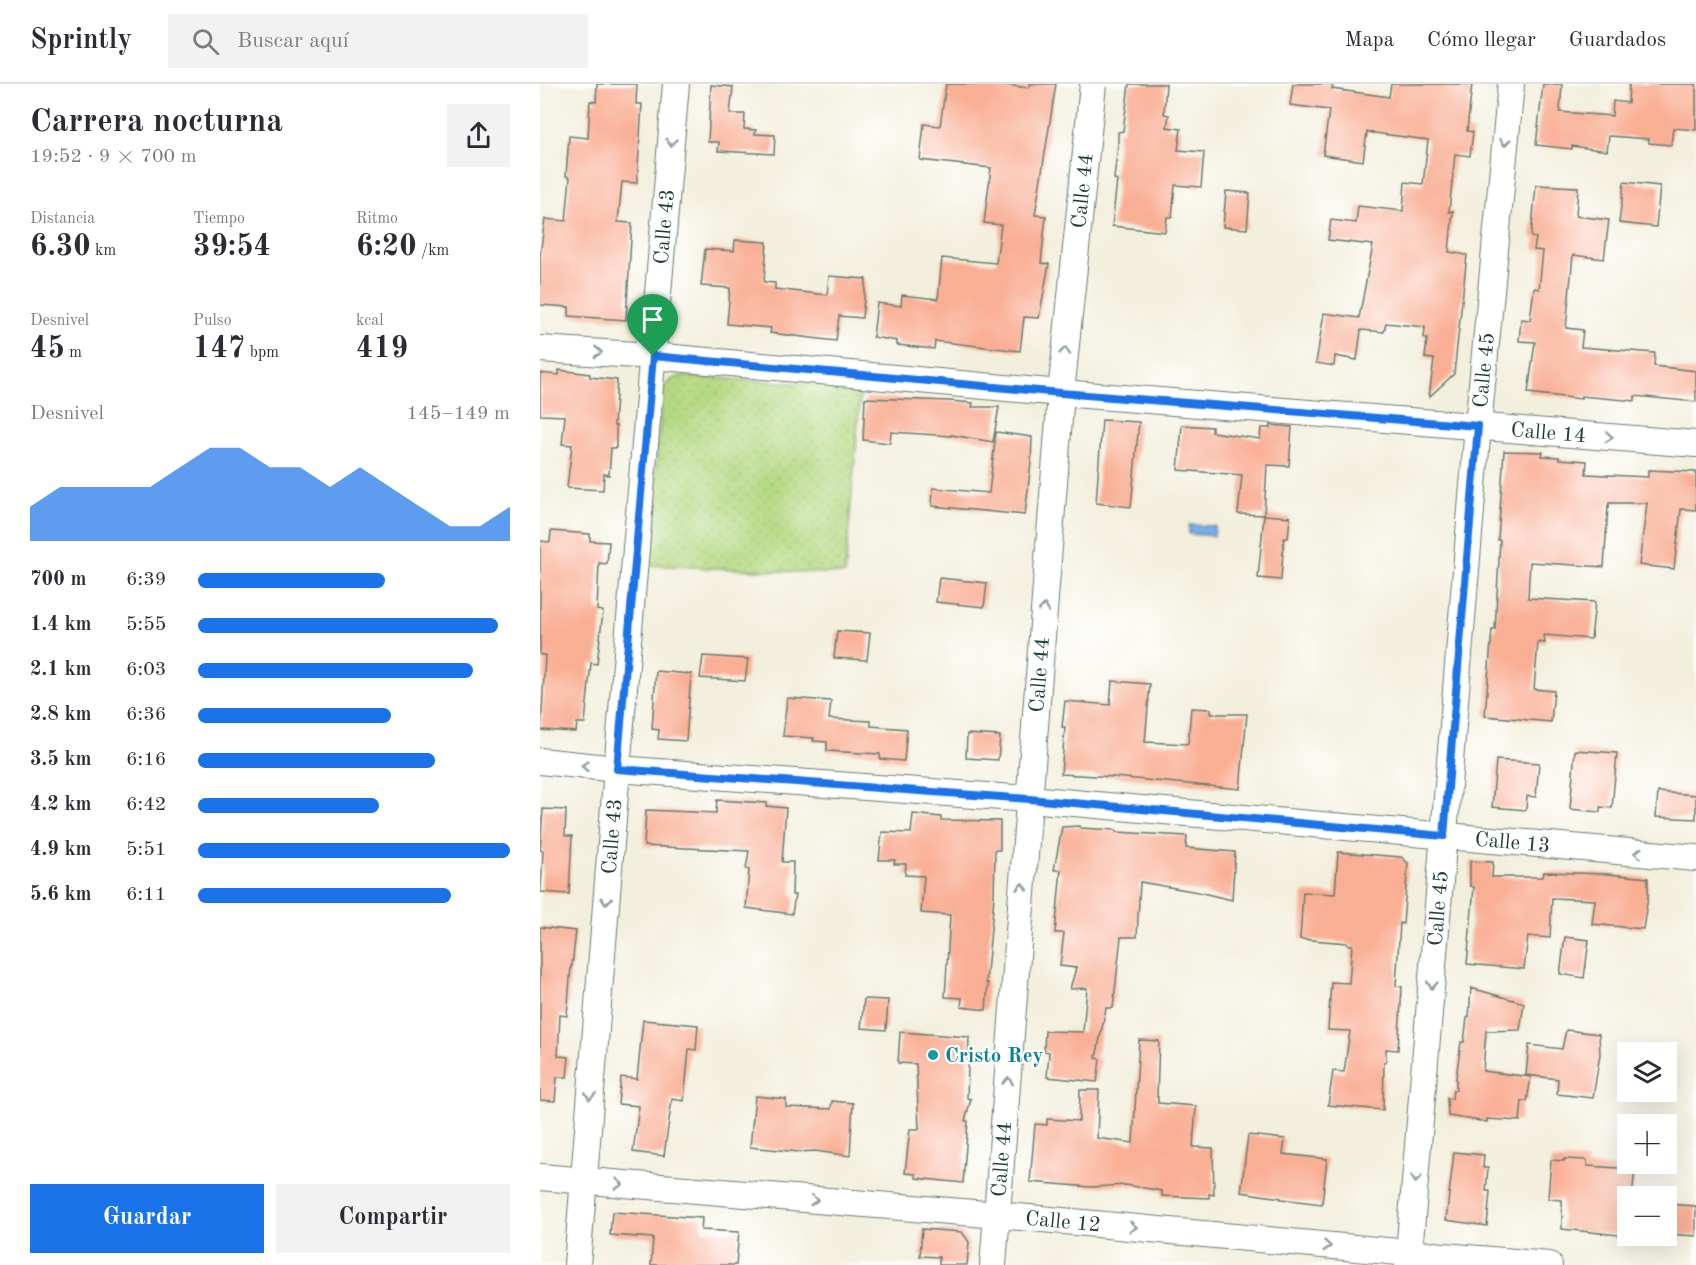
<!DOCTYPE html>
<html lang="es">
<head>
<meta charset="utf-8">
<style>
  body { margin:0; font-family:"Old Standard TT",serif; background:#f2f2f3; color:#2b2b33; height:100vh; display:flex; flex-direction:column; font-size:22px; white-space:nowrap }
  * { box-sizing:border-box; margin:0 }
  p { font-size:20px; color:#7c7c81 }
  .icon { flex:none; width:33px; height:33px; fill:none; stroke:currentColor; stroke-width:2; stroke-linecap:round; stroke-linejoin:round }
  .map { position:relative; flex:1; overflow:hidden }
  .side { display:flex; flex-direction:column; background:#fff; width:540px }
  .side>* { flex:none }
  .buttons { position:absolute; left:1077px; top:958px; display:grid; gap:12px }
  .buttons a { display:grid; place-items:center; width:60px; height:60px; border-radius:0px; background:#fff; box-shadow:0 6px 24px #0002; font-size:30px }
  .pin { position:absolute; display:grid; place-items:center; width:51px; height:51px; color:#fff; margin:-62px -26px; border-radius:50% 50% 50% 0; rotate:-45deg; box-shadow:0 0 6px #0007 }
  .pin .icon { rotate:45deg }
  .round { display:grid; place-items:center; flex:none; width:63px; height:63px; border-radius:0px; background:#f2f2f3 }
  .overview { display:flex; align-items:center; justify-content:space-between; height:102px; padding:0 30px }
  h1 { font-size:33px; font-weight:600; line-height:45px }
  .stats { display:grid; grid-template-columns:repeat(3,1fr); gap:9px; height:102px; padding:6px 30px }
  .stats div { display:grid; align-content:center }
  .stats b { font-size:30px; font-weight:600 }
  .stats small { font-size:16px; font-weight:400 }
  .stats p { font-size:16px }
  .chart { height:168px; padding:12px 30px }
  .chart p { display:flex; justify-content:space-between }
  .chart svg { width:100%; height:108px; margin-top:6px; fill:#1a73e8; opacity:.7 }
  .button { display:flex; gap:12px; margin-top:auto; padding:12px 30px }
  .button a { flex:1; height:69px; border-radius:0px; background:#1a73e8; color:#fff; font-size:24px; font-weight:600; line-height:69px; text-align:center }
  .button a+a { background:#f2f2f3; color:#2b2b33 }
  ul { padding:0 30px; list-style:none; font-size:20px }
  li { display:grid; grid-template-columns:96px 72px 1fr; align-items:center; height:45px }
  li i { height:15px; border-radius:8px; background:#1a73e8 }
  header { display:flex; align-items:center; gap:36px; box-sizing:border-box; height:84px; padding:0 30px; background:#fff; border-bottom:2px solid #e1e1e2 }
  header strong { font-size:28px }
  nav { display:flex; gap:33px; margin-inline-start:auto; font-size:21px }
  .search { width:420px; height:54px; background:#f2f2f3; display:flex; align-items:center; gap:15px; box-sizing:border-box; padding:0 21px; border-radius:0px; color:#7c7c81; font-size:22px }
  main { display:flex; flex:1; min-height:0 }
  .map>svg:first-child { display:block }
  .grass { fill:url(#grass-dots); stroke:#6a8b5a; stroke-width:1.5 }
  .water { fill:#7caee8; stroke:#4e768e; stroke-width:1.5 }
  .building { fill:#f9af94 }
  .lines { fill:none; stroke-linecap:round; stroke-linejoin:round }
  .street-casing { stroke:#697b6f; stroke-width:28 }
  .street { stroke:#fff; stroke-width:26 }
  .oneway { stroke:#8f9e9a }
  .route-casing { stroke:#fff; stroke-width:12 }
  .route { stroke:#1a73e8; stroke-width:8 }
  .culture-dot { fill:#0f9aa8; stroke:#fff; stroke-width:2 }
  .labels { text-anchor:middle; stroke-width:4.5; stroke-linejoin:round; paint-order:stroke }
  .street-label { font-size:21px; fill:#1f3d34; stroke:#fff }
  .culture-label { font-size:21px; font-weight:bold; fill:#0d838f; stroke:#fff; text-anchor:start }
</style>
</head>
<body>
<header>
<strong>Sprintly</strong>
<div class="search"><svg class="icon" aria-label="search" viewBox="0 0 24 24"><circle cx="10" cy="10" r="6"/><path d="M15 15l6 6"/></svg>Buscar aquí</div>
<nav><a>Mapa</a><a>Cómo llegar</a><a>Guardados</a></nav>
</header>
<main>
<section class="side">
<div class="overview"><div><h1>Carrera nocturna</h1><p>19:52 · 9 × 700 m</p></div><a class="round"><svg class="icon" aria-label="share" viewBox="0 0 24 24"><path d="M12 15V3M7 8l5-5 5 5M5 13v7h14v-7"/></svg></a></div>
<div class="stats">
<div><p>Distancia</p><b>6.30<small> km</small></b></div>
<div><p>Tiempo</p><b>39:54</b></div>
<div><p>Ritmo</p><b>6:20<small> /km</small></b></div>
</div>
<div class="stats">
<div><p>Desnivel</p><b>45<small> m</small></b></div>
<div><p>Pulso</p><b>147<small> bpm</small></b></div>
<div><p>kcal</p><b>419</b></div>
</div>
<div class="chart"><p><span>Desnivel</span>145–149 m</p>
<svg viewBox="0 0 160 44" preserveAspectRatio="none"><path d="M0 44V30L10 22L20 22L30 22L40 22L50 14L60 6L70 6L80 14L90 14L100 22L110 14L120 22L130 30L140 38L150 38L160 30V44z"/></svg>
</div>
<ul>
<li><b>700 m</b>6:39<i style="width:60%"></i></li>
<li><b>1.4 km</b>5:55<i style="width:96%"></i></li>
<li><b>2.1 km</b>6:03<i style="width:88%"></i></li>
<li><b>2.8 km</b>6:36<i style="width:62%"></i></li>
<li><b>3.5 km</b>6:16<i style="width:76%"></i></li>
<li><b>4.2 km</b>6:42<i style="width:58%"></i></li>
<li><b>4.9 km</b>5:51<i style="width:100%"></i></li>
<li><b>5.6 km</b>6:11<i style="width:81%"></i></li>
</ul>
<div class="button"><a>Guardar</a><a>Compartir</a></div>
</section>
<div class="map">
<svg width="1156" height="1181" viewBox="0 0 1156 1181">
  <defs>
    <pattern id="grass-dots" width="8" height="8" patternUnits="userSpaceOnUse" patternTransform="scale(1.5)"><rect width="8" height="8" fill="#b4d981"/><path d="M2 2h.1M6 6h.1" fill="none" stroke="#9abb70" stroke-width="1.8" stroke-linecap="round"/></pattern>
  </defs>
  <rect width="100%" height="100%" fill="#fff"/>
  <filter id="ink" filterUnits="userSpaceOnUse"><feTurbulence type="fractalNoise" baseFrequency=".0167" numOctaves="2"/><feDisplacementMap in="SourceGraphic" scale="12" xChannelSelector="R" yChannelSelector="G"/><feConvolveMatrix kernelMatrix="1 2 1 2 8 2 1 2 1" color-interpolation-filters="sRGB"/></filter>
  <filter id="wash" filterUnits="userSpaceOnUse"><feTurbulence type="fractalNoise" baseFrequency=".008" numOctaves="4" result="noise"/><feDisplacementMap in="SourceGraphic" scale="24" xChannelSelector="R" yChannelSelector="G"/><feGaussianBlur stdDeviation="1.35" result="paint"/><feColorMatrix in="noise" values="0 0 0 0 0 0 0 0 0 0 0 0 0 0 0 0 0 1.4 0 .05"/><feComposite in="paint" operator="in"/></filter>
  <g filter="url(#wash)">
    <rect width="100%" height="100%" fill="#f3efdd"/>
    <!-- grass -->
    <path class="grass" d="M140,292L321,303L305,490L108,481L122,309C125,299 130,296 140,292Z"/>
    <!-- water -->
    <path class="water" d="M649,441L675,442L674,452L649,450Z"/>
    <g id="blocks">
      <!-- building -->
      <g class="building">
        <path d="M57,0H97L96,20H102L97,99L82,98L78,138L92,139L86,236L29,232V223L0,221V171L5,135L26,137L30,93L26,92L29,52L48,54L50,17L56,18Z"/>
        <path d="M406,0H458L489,4V0H516L495,131L506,132L501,179L509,180L499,234L484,233L480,267L395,257L394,265L357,261V257L333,253L337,219L361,222L362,211L398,215L402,174L456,179L461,141L444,139L451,84L380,76L384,40L400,42Z"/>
        <path d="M589,0H626L624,30L629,31L627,43L641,45L638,66L664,68L661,103L635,101L632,133H627L625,148L572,142L577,96L574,95L578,60V48L583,47Z"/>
        <path d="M753,0H793L792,5L849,13L851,0H932L927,47L933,48L930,72L915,70L909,128L913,127L909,168L927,171L914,290L889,313L894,275L885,274L887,254H884L885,243L846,239L844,248L821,246L817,276L795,272L794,282L776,279L784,229L819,234L833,161L788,156L791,136L816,139L818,122L863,127L865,98L883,100L888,56L827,48L823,77L783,71L789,26L750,21Z"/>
        <path d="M1003,0H1022L1020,28L1072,32L1073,17L1088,19L1089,0H1156V46L1133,44L1131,61L1109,59V55L1069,52L1067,67L1032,62V65L996,61Z"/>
        <path d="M171,1L193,3L190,30H205L204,45L216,46L215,50L235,51L234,70L178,67L179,58H168Z"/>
        <path d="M1084,98L1120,102L1116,143L1079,139Z"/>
        <path d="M996,101L1038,103L1036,132L1069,136L1064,175L1033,171L1026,244L1043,246L1041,263L1115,269L1114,282L1156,287V318L1095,312V317L1041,312V315L988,309L995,258L979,257L981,235L990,236L994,204L999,205L1003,167L994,166L996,154L991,153Z"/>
        <path d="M686,107L710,109L707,145L683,143Z"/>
        <path d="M195,156L227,158L224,198L235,199V205L287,211L289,192L326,195L322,234L299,232L296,257L230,249L231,244L187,240L190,204L161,202L165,165L194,167Z"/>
        <path d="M19,286L50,290V293L77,296L74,342H76V364H71L69,391L64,390L63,406L27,404L32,361L22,360L25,332L0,331V289L19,291Z"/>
        <path d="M325,314L410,317L433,319L432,323H459L453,358L411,351V352L351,348L350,359L323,356Z"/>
        <path d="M562,336L599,338L591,423L556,419Z"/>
        <path d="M642,341L672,343V348L720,355L721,344H730V341L752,343L749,382L727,381L724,431L698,430L702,391L638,386Z"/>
        <path d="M456,348L492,353L491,378L485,431L392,422L393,404L449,409Z"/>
        <path d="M964,367L1003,368L1002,372L1019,373V375L1047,377L1046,390L1108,393V386L1156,388V426L1141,425L1134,485L1099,481L1107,419H1069V423L1068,422L1064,483L990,478L988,514L1055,518L1051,555L1004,551L1005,559L998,558L994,605L1014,607L1011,638L945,632L952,546H955L960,456H958Z"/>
        <path d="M724,431L750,433L748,454H744L741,496L718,494Z"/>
        <path d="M11,447L50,450V457L69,458L67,480L59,479L57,526L63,527L57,580L51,579L45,639H37L36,648L1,646L5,571H0V457L10,458Z"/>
        <path d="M399,494L447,499L444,523L396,518Z"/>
        <path d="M297,547L330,549L327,576L294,574Z"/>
        <path d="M163,572L208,575L205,597L160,594Z"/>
        <path d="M116,587L151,590L146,657L118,655L119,646L112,645Z"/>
        <path d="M572,597L610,600L605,658L648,660L651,624L671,625V630H707L700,705L574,693L521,690L525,643H522L525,617L570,621Z"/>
        <path d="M247,614L291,617L289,635L331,637V642L367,645L364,677L340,675V670L287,667V658L273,657L274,654L243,652Z"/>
        <path d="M427,650L460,652L458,676L426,674Z"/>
        <path d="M1035,666L1077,669L1072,724L1060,723V728L1030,725Z"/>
        <path d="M956,676L999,679L996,713L987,712L986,726L952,723Z"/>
        <path d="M1118,708L1156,711V735L1116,733Z"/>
        <path d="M177,716L227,719L226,722L246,724L242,778H253L252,811H255L252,830L206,824L209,786L206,785L209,767L104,762L106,726L176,729Z"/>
        <path d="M3,725L26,726L25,752H32L29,810L1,808L3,767L0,766Z"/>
        <path d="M373,730L401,733V736L460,737V766H455L454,813L446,899H448L446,926L421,923L422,914L405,913L410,831L381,829L384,792L365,791L366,780H354L355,776H339L342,748L371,749Z"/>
        <path d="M540,742V744L576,746V748L647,752L646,764L695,768L692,816L658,808L600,798L597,853H581L573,924H566L556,974L560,975L557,998L507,993L509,968L504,967L505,947L543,948L547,904L530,905L536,884L520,882L524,849H515L521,786H514L522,743Z"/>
        <path d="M798,768L861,773L868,779L863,840L860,839L856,902L862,903L858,966L846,965V978H844L843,1026L788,1021L793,987L804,988L810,947L788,946L791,898L809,899L812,861H807V859L760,855L763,808L795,810Z"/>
        <path d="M930,777L953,778L952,793H1003L1004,788L1068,790L1108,794V813L1103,845L1052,840L1055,816L1012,814L1010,854L988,852L984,885L927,880L934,803L930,802Z"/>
        <path d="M0,843L36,847L32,882H31L27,932L20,931L18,972L29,973L27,993H17L15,1017L0,1016Z"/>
        <path d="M1025,853L1049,856L1044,894L1020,890Z"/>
        <path d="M931,904L984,919L980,946L946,947L943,987L991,993L987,1017H982L980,1037L947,1035V1038L908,1032L907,1014L912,1015L913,1006H916V994L921,958H924L927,934L929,933Z"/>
        <path d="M324,915L348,916L346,946L321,944Z"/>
        <path d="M103,936L158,941L156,966L149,965L144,1017L132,1015L124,1072L93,1068L99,1022L78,1020L81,993L97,995Z"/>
        <path d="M1026,946L1059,950L1060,970L1053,1014L1017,1010L1018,995L986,991L989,961L1022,965Z"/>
        <path d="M360,948L429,953L427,1014L431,1015L425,1037H428L423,1099L376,1094V1090L365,1089L370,1045H379L376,980L358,979Z"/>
        <path d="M599,956L619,957L617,1013H618V1019L656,1022L653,1063L673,1064L674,1111L669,1110V1114L622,1112V1107L586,1101L551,1103L490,1098L495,1040L507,1041V1035L539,1037L540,1006H559L557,1054L593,1059Z"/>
        <path d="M215,1012L246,1015V1023L291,1025L292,1017L313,1019L310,1072L275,1067L259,1068L210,1063Z"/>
        <path d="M708,1051L745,1055L743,1070L787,1075L782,1120L741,1115V1114L701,1108Z"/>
        <path d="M914,1068L944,1071L943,1084H948L946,1107H950L947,1142L906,1136Z"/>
        <path d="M1024,1075L1047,1076V1082L1095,1085L1092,1113H1088V1152L1022,1145V1116L1008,1115L1011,1076L1024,1077Z"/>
        <path d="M1126,1120L1156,1122V1152L1126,1150Z"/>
        <path d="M72,1128L162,1134L161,1146L199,1148L196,1181H111L113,1154L70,1151Z"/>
        <path d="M382,1145L422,1148L429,1158L427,1181H399V1173L380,1172Z"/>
      </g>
    </g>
  </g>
  <g filter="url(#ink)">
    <use href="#blocks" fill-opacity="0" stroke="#697b6f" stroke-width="1.5"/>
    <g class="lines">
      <defs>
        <g id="street">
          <path id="s1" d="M0,265L113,272L521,309L1156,360"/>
          <path id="s2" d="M0,677L77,685L489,715L1156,774"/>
          <path id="s3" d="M0,1093L458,1131L869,1169L1009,1181"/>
          <path id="s4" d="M37,1181L77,685L136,0"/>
          <path id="s5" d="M453,1181L521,309L553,0"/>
          <path id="s6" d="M868,1181L938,342L971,0"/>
        </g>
      </defs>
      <!-- street casing -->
      <use href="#street" class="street-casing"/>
      <!-- street -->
      <use href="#street" class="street"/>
    </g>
    <!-- one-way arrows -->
    <defs><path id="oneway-chevron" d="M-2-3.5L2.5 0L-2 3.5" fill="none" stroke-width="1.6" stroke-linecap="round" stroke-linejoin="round" transform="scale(1.5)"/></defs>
    <g class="oneway">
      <use href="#oneway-chevron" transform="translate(131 58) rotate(95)"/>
      <use href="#oneway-chevron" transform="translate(965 58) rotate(95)"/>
      <use href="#oneway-chevron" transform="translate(525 267) rotate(-84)"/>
      <use href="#oneway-chevron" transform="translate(58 268) rotate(3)"/>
      <use href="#oneway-chevron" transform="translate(1069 353) rotate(5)"/>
      <use href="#oneway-chevron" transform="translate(504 524) rotate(-85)"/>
      <use href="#oneway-chevron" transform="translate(45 682) rotate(-175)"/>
      <use href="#oneway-chevron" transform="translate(1098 769) rotate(-175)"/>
      <use href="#oneway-chevron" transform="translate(482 803) rotate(-86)"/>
      <use href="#oneway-chevron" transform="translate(66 817) rotate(95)"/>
      <use href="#oneway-chevron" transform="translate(892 901) rotate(95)"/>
      <use href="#oneway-chevron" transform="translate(468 997) rotate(-86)"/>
      <use href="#oneway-chevron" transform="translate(50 1012) rotate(95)"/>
      <use href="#oneway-chevron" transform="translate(876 1095) rotate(95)"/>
      <use href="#oneway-chevron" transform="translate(79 1100) rotate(5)"/>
      <use href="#oneway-chevron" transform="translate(274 1116) rotate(5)"/>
      <use href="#oneway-chevron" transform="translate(593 1143) rotate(5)"/>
      <use href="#oneway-chevron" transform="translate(787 1162) rotate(5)"/>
    </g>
  </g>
  <g class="lines" filter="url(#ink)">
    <defs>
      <path id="route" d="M113,272L521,309L938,342L904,752L489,715L77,685Z"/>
    </defs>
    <!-- route casing -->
    <use href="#route" class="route-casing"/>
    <!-- route -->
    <use href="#route" class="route"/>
  </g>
  <!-- markers -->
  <circle class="culture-dot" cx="393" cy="971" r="6"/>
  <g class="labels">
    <!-- street labels -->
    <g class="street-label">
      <text dy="7" stroke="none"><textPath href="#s5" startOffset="1078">Calle 44</textPath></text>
      <text dy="7" stroke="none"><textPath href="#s4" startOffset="1042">Calle 43</textPath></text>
      <text dy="7" stroke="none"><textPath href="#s6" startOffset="898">Calle 45</textPath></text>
      <text dy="7" stroke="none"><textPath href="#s1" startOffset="1012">Calle 14</textPath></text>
      <text dy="7" stroke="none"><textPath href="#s5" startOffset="592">Calle 44</textPath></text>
      <text dy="7" stroke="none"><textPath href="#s4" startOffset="430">Calle 43</textPath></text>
      <text dy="7" stroke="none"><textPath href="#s2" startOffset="976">Calle 13</textPath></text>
      <text dy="7" stroke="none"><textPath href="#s6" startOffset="358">Calle 45</textPath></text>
      <text dy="7" stroke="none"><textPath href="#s5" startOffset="106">Calle 44</textPath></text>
      <text dy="7" stroke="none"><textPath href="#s3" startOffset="525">Calle 12</textPath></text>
    </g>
    <!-- culture labels -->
    <g class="culture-label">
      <text x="405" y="978">Cristo Rey</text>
    </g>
  </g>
</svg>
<div class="buttons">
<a><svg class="icon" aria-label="layers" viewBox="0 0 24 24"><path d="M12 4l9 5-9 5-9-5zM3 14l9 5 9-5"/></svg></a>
<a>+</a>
<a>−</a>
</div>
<div class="pin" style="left:113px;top:272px;background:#1e9e55"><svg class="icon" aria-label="arrive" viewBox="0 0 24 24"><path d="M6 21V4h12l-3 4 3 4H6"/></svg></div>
</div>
</main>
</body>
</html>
